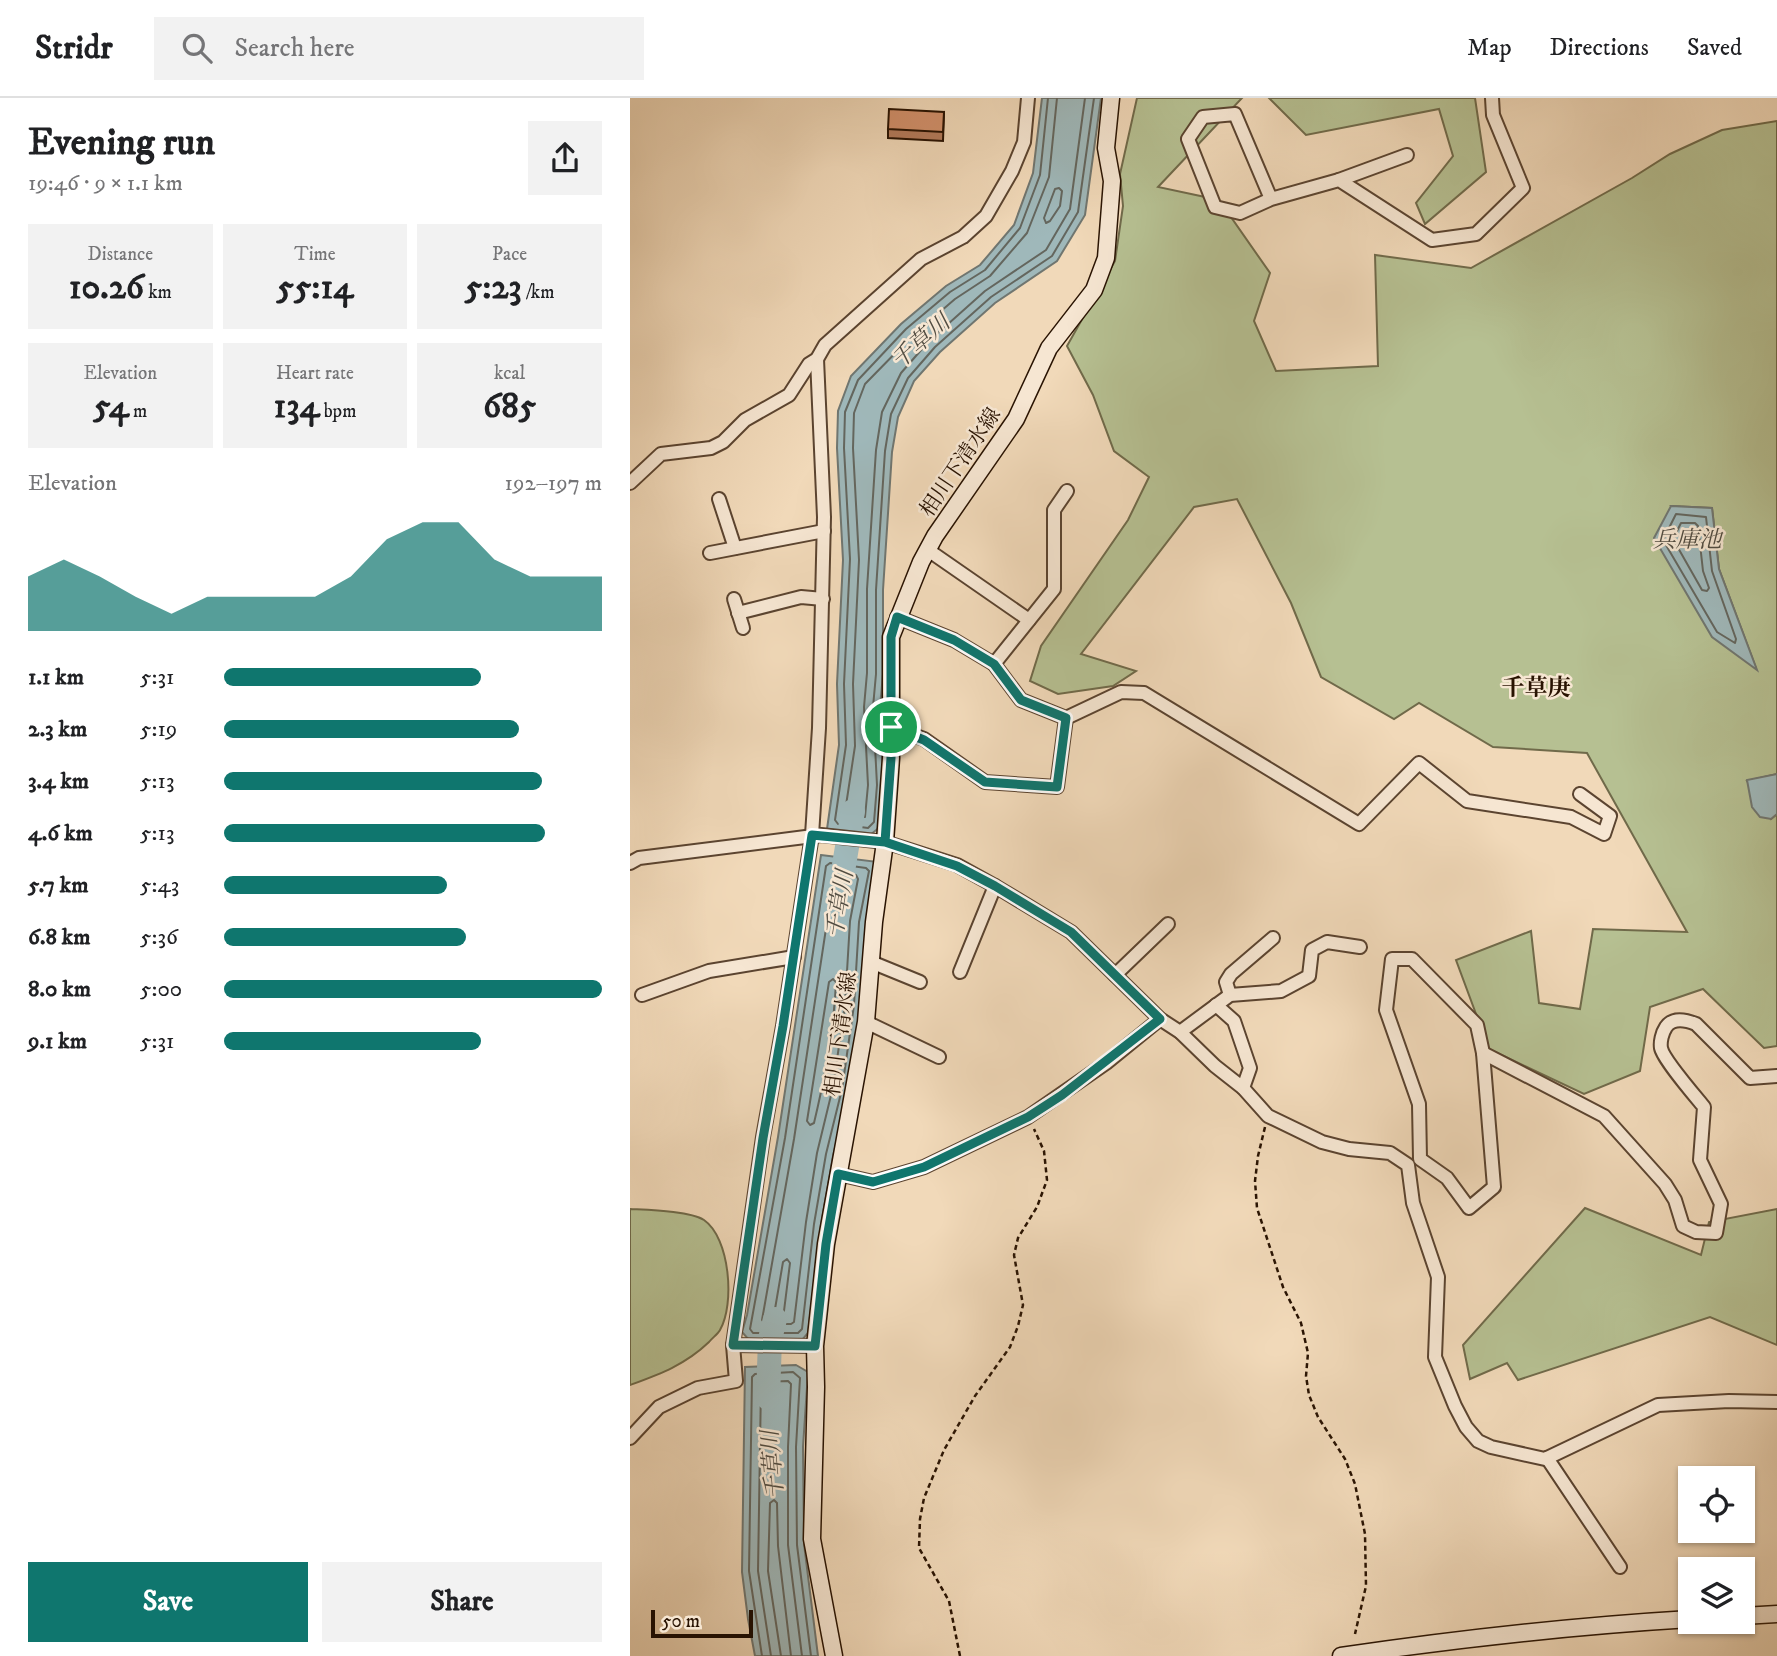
<!DOCTYPE html>
<html lang="en">
<head>
<meta charset="utf-8">
<style>
  body { margin:0; font-family:"IM FELL DW Pica","Noto Serif JP",serif; background:#f2f2f2; color:#202124; height:100vh; display:flex; flex-direction:column; font-size:26px; white-space:nowrap }
  * { box-sizing:border-box; margin:0 }
  p { font-size:23px; color:#757577 }
  .icon { flex:none; width:38px; height:38px; fill:none; stroke:currentColor; stroke-width:2; stroke-linecap:round; stroke-linejoin:round }
  .map { position:relative; flex:1; overflow:hidden }
  .panel { display:flex; flex-direction:column; background:#fff; width:630px }
  .panel>* { flex:none }
  .buttons { position:absolute; left:1048px; top:1368px; display:grid; gap:14px }
  .buttons a { display:grid; place-items:center; width:77px; height:77px; border-radius:0px; background:#fff; box-shadow:0 2px 5px #0004; font-size:35px }
  .scale { position:absolute; left:21px; bottom:18px; width:102px; box-sizing:border-box; padding-left:7px; border:4px solid #291302; border-top:0; font-size:19px; line-height:24px; white-space:nowrap; color:#291302; -webkit-text-stroke:5px #f6e6d2; paint-order:stroke }
  .pin { position:absolute; display:grid; place-items:center; width:60px; height:60px; color:#fff; margin:-30px; border:4px solid #fff; border-radius:50%; box-shadow:0 2px 7px #0007 }
  .round { display:grid; place-items:center; flex:none; width:74px; height:74px; border-radius:0px; background:#f2f2f2 }
  .head { display:flex; align-items:center; justify-content:space-between; height:119px; padding:0 28px }
  h1 { font-size:38px; font-weight:700; line-height:52px }
  .metrics { display:grid; grid-template-columns:repeat(3,1fr); gap:10px; height:119px; padding:7px 28px }
  .metrics div { display:grid; align-content:center; border-radius:0px; background:#f2f2f2; text-align:center }
  .metrics b { font-size:35px; font-weight:700 }
  .metrics small { font-size:19px; font-weight:400 }
  .metrics p { font-size:19px }
  .chart { height:196px; padding:14px 28px }
  .chart p { display:flex; justify-content:space-between }
  .chart svg { width:100%; height:126px; margin-top:7px; fill:#0f766e; opacity:.7 }
  .primary-button { display:flex; gap:14px; margin-top:auto; padding:14px 28px }
  .primary-button a { flex:1; height:80px; border-radius:0px; background:#0f766e; color:#fff; font-size:28px; font-weight:700; line-height:80px; text-align:center }
  .primary-button a+a { background:#f2f2f2; color:#202124 }
  ul { padding:0 28px; list-style:none; font-size:23px }
  li { display:grid; grid-template-columns:112px 84px 1fr; align-items:center; height:52px }
  li i { height:18px; border-radius:9px; background:#0f766e }
  header { display:flex; align-items:center; gap:42px; box-sizing:border-box; height:98px; padding:0 35px; background:#fff; border-bottom:2px solid #e0e0e0 }
  header strong { font-size:33px }
  nav { display:flex; gap:38px; margin-inline-start:auto; font-size:24px }
  .search { width:490px; height:63px; background:#f2f2f2; display:flex; align-items:center; gap:18px; box-sizing:border-box; padding:0 24px; border-radius:0px; color:#757577; font-size:26px }
  main { display:flex; flex:1; min-height:0 }
  .map>svg:first-child { display:block }
  .green { fill:#b6c092; stroke:#706a4a; stroke-width:2; fill-rule:evenodd }
  .water { fill:#9fb8ba; stroke:#707670; stroke-width:2 }
  .lines { fill:none; stroke-linecap:round; stroke-linejoin:round }
  .shore { stroke:#64665e; stroke-width:2 }
  .river { stroke:#9fb8ba; stroke-width:24 }
  .street-casing { stroke:#5b4430; stroke-width:16 }
  .secondary-casing { stroke:#291302; stroke-width:19 }
  .path { stroke:#291302; stroke-width:2.5; stroke-dasharray:5 3.5; stroke-linecap:butt }
  .street { stroke:#f6e6d2; stroke-width:12 }
  .secondary { stroke:#f6e6d2; stroke-width:16 }
  .wall { fill:#b47c5c; stroke:#291302; stroke-width:2 }
  .building { fill:#d1906b; stroke:#291302; stroke-width:2 }
  .route-casing { stroke:#fff; stroke-width:14 }
  .route { stroke:#0f766e; stroke-width:9 }
  .labels { text-anchor:middle; stroke-width:5; stroke-linejoin:round; paint-order:stroke }
  .street-label { font-size:21px; fill:#291302; stroke:#f6e6d2 }
  .water-label { font-size:23px; font-style:italic; fill:#524d42; stroke:#f6e6d2 }
  .neighbourhood-label { font-size:23px; font-weight:bold; fill:#291302; stroke:#f6e6d2 }
</style>
</head>
<body>
<header>
<strong>Stridr</strong>
<div class="search"><svg class="icon" aria-label="search" viewBox="0 0 24 24"><circle cx="10" cy="10" r="6"/><path d="M15 15l6 6"/></svg>Search here</div>
<nav><a>Map</a><a>Directions</a><a>Saved</a></nav>
</header>
<main>
<section class="panel">
<div class="head"><div><h1>Evening run</h1><p>19:46 · 9 × 1.1 km</p></div><a class="round"><svg class="icon" aria-label="share" viewBox="0 0 24 24"><path d="M12 15V3M7 8l5-5 5 5M5 13v7h14v-7"/></svg></a></div>
<div class="metrics">
<div><p>Distance</p><b>10.26<small> km</small></b></div>
<div><p>Time</p><b>55:14</b></div>
<div><p>Pace</p><b>5:23<small> /km</small></b></div>
</div>
<div class="metrics">
<div><p>Elevation</p><b>54<small> m</small></b></div>
<div><p>Heart rate</p><b>134<small> bpm</small></b></div>
<div><p>kcal</p><b>685</b></div>
</div>
<div class="chart"><p><span>Elevation</span>192–197 m</p>
<svg viewBox="0 0 160 44" preserveAspectRatio="none"><path d="M0 44V25L10 19L20 25L30 32L40 38L50 32L60 32L70 32L80 32L90 25L100 12L110 6L120 6L130 19L140 25L150 25L160 25V44z"/></svg>
</div>
<ul>
<li><b>1.1 km</b>5:31<i style="width:68%"></i></li>
<li><b>2.3 km</b>5:19<i style="width:78%"></i></li>
<li><b>3.4 km</b>5:13<i style="width:84%"></i></li>
<li><b>4.6 km</b>5:13<i style="width:85%"></i></li>
<li><b>5.7 km</b>5:43<i style="width:59%"></i></li>
<li><b>6.8 km</b>5:36<i style="width:64%"></i></li>
<li><b>8.0 km</b>5:00<i style="width:100%"></i></li>
<li><b>9.1 km</b>5:31<i style="width:68%"></i></li>
</ul>
<div class="primary-button"><a>Save</a><a>Share</a></div>
</section>
<div class="map">
<svg width="1147" height="1558" viewBox="0 0 1147 1558">
  <rect width="100%" height="100%" fill="#f1d9b9"/>
  <filter id="stains"><feTurbulence type="fractalNoise" baseFrequency=".00286" numOctaves="4"/><feColorMatrix values="0 0 0 0 .2 0 0 0 0 .09 0 0 0 0 .02 0 0 0 .5 -.17"/></filter>
  <radialGradient id="worn" r=".72"><stop offset=".6" stop-color="#630" stop-opacity="0"/><stop offset="1" stop-color="#630" stop-opacity=".3"/></radialGradient>
  <!-- green -->
  <g class="green">
    <path d="M507,0H612L528,89L589,102L640,175L624,223L646,273L748,268L745,157L841,170L1002,80L1040,56L1092,32L1147,23V676L1117,683L1141,721L1147,716V948L1134,950L1073,891L1020,909L1010,973L954,996L859,951L826,862L901,833L909,905L950,911L963,831L1057,834L957,655L863,649L789,605L764,621L691,579L661,505L607,401L564,409L451,556L506,573L483,588L428,596L400,583L411,548L498,422L519,379L484,353L463,297L437,248L485,163L493,108L490,76ZM1041,408L1082,410L1089,471L1126,570Z"/>
    <path d="M639,0H845L856,74L795,126L786,105L823,58L809,11L676,37Z"/>
    <path d="M955,1110L1071,1157L1079,1124L1147,1111V1247L1080,1219L888,1282L877,1265L840,1281L833,1247Z"/>
    <path d="M0,1111C18,1112 60,1113 74,1122C100,1140 105,1206 90,1232C88,1236 82,1240 79,1244C55,1267 30,1276 0,1287Z"/>
  </g>
  <!-- water -->
  <g class="water">
    <path d="M412,0H471L455,117L427,163L365,205L310,254L284,283L268,319L262,354L253,492V576L250,609L254,688L250,729L240,737L197,731L209,647L207,586L213,462L207,350L208,313L221,278L271,226L316,188L350,167L384,127L403,75Z"/>
    <path d="M1041,408L1082,410L1089,471L1127,572L1082,539L1024,440Z"/>
    <path d="M1147,676V716L1141,721L1130,719L1122,709L1117,682Z"/>
    <path d="M191,757L248,764L236,825L231,908L219,992L203,1058L191,1127L178,1235L172,1242H119L112,1234L117,1217L148,1039Z"/>
    <path d="M166,1267L178,1274L173,1349L174,1446L188,1558H125L118,1521L112,1474L115,1269Z"/>
  </g>
  <g class="lines">
    <!-- shore -->
    <g class="shore">
      <path d="M418,0L410,77L390,130L355,172L320,194L276,231L228,282L215,314L214,350L220,461L214,586L216,647L205,722L208,726L238,730L244,724L247,687L243,609L246,576V492L255,353L261,316L278,280L305,249L361,199L422,158L448,114L464,0"/>
      <path d="M427,0L419,79L397,135L360,178L325,201L282,238L235,286L224,315L223,350L229,462L223,586L225,648L215,714L218,718L235,719L238,687L234,609L237,575V491L246,352L252,314L271,275L299,243L355,193L416,152L440,111L455,0"/>
      <path d="M429,90L432,93L430,108L420,123L416,125L414,120L425,91Z"/>
      <path d="M1046,416L1076,419L1082,473L1106,541L1105,545L1087,534L1033,442Z"/>
      <path d="M1051,425H1065L1068,428L1073,473L1079,490L1077,493L1072,492L1043,441Z"/>
      <path d="M200,765L236,770L239,773L229,824L224,907L212,991L196,1056L184,1126L172,1231L168,1235H123L120,1231L155,1040L196,768Z"/>
      <path d="M208,775L226,777L228,781L220,823L215,907L203,989L187,1055L176,1124L164,1224L161,1226H135L132,1222L164,1041L204,778Z"/>
      <path d="M203,881L206,884C204,932 195,979 184,1025L180,1027L177,1023L199,884Z"/>
      <path d="M157,1161L160,1165L154,1213L148,1216L145,1211L153,1164Z"/>
      <path d="M132,1558L119,1473L122,1279L125,1276L163,1274L170,1280L166,1349L167,1447L181,1558"/>
      <path d="M141,1558L128,1473L131,1287L134,1284L158,1283L161,1286L158,1349V1447L172,1558"/>
      <path d="M151,1558L138,1473L140,1405L144,1402L147,1405L148,1448L161,1558"/>
    </g>
    <!-- river -->
    <g class="river">
      <path d="M210,791L223,713"/>
      <path d="M138,1300L140,1241L145,1221"/>
    </g>
    <defs>
      <g id="street">
        <path d="M709,82L777,57"/>
        <path d="M641,101L605,16L573,19L558,41L585,109L610,115L641,101L709,82L802,142L846,136L893,90L863,17L862,0"/>
        <path d="M0,385L31,356L81,350L93,344L115,322L159,297L179,266L187,261L195,247L291,161L333,139L356,118L382,73L394,44L398,0"/>
        <path d="M89,401L105,450"/>
        <path d="M298,452L399,522"/>
        <path d="M80,455L194,433"/>
        <path d="M104,501L113,530"/>
        <path d="M108,515L171,499L193,501"/>
        <path d="M267,519L324,542L364,566L391,602L436,620L491,594L514,595L729,726L789,665L837,703L941,719L974,736L980,718L950,696"/>
        <path d="M364,566L424,491V412L437,393"/>
        <path d="M261,629L294,641L355,684L427,689L436,620"/>
        <path d="M0,765L9,760L191,737L255,744L327,767L365,788L441,834L530,921L550,934L585,968L613,990L638,1018L692,1044L719,1051L760,1055L778,1067L783,1105L808,1179L805,1259L825,1308L836,1329L848,1343L861,1349L915,1361L1028,1307L1099,1303L1147,1304"/>
        <path d="M762,861H782L847,927L853,955L864,1089L839,1110L817,1080L790,1061L789,1006L756,912Z"/>
        <path d="M241,864L290,884"/>
        <path d="M330,874L365,788"/>
        <path d="M485,877L538,826"/>
        <path d="M12,897L79,873L164,859"/>
        <path d="M600,897L596,884L601,876L643,840"/>
        <path d="M586,907L604,923L620,970L613,990"/>
        <path d="M236,924L309,959"/>
        <path d="M550,934L600,897L651,893L679,878L682,852L697,844L730,849"/>
        <path d="M853,955L974,1018L1035,1086L1045,1102L1053,1128L1066,1134L1086,1135L1091,1106L1070,1062L1074,1009C1065,998 1033,961 1031,950C1030,944 1032,935 1036,929C1043,919 1056,922 1066,926L1120,980L1147,978"/>
        <path d="M208,1076L243,1084L294,1069L398,1019L476,965L530,921"/>
        <path d="M103,1247L185,1248"/>
        <path d="M0,1340L29,1309L68,1290L106,1283L103,1247L133,1039L153,928L182,737L189,630L194,419L187,261"/>
        <path d="M917,1360L990,1469"/>
      </g>
      <g id="secondary">
        <path d="M1113,1518L1147,1516"/>
        <path d="M204,1558L182,1441L186,1289L185,1248L196,1146L236,924L244,824L255,744L261,660V539L291,464L305,438L386,321L419,250L464,192L476,160L482,83L476,50L481,0"/>
        <path d="M711,1558C827,1541 943,1528 1060,1521"/>
      </g>
    </defs>
    <!-- street casing -->
    <use href="#street" class="street-casing"/>
    <!-- secondary casing -->
    <use href="#secondary" class="secondary-casing"/>
    <!-- path -->
    <g class="path">
      <path d="M635,1029L628,1058L625,1083L627,1110L653,1189L671,1225L678,1255L676,1278L679,1297L688,1319L715,1361L725,1386L735,1436L736,1488L725,1536"/>
      <path d="M330,1558L319,1503L289,1450L290,1421L294,1400L314,1352L345,1298L380,1249L388,1228L393,1207L384,1157L388,1140L407,1109L417,1082L414,1053L404,1031"/>
    </g>
    <!-- street -->
    <use href="#street" class="street"/>
    <!-- secondary -->
    <use href="#secondary" class="secondary"/>
  </g>
  <!-- wall -->
  <path class="wall" d="M314,14L313,43L258,40V31Z"/>
  <!-- building -->
  <path class="building" d="M259,11L314,14L313,34L258,31Z"/>
  <g class="lines">
    <defs>
      <path id="route" d="M261,629V660L255,744L182,737L153,928L133,1040L103,1247L185,1248L196,1146L208,1076L243,1084L294,1069L398,1019L432,997L530,921L441,834L365,788L327,768L255,744L261,660V629L294,642L355,684L427,689L436,620L391,602L364,566L324,542L267,519L261,539V629"/>
    </defs>
    <!-- route casing -->
    <use href="#route" class="route-casing"/>
    <!-- route -->
    <use href="#route" class="route"/>
  </g>
  <g class="labels">
    <!-- street labels -->
    <g class="street-label">
      <text transform="translate(330 364) rotate(-56)" y="7">相川下清水線</text>
      <text transform="translate(210 936) rotate(-82)" y="7">相川下清水線</text>
    </g>
    <!-- water labels -->
    <g class="water-label">
      <text transform="translate(290 243) rotate(-41)" y="8">千草川</text>
      <text x="1057" y="449">兵庫池</text>
      <text transform="translate(209 806) rotate(-81)" y="8">千草川</text>
      <text transform="translate(142 1367) rotate(-95)" y="8">千草川</text>
    </g>
    <!-- neighbourhood labels -->
    <g class="neighbourhood-label">
      <text x="906" y="597">千草庚</text>
    </g>
  </g>
  <rect width="100%" height="100%" filter="url(#stains)"/>
  <rect width="100%" height="100%" fill="url(#worn)"/>
</svg>
<div class="buttons">
<a><svg class="icon" aria-label="locate" viewBox="0 0 24 24"><circle cx="12" cy="12" r="6"/><path d="M12 2v4M12 18v4M2 12h4M18 12h4"/></svg></a>
<a><svg class="icon" aria-label="layers" viewBox="0 0 24 24"><path d="M12 4l9 5-9 5-9-5zM3 14l9 5 9-5"/></svg></a>
</div>
<div class="scale">50 m</div>
<div class="pin" style="left:261px;top:629px;background:#1e9e55"><svg class="icon" aria-label="arrive" viewBox="0 0 24 24"><path d="M6 21V4h12l-3 4 3 4H6"/></svg></div>
</div>
</main>
</body>
</html>
